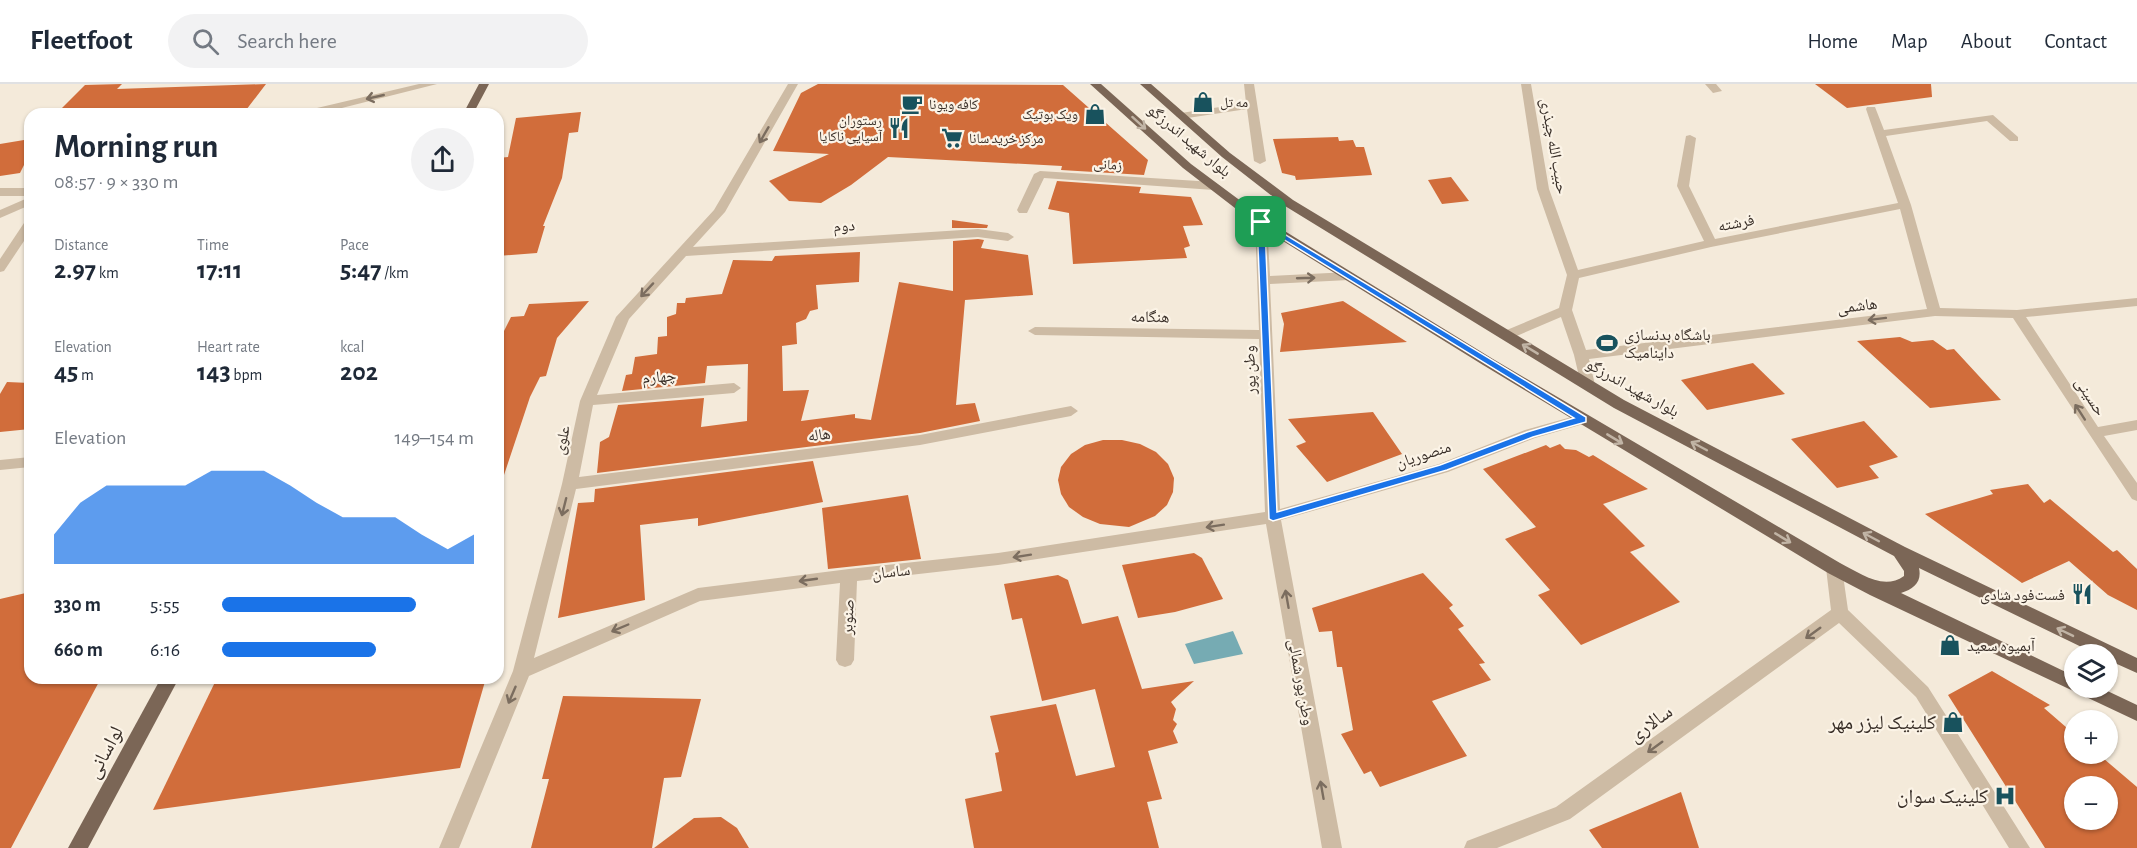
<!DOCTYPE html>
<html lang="en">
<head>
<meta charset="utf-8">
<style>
  body { margin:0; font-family:"Alegreya Sans","Noto Naskh Arabic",sans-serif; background:#f2f2f3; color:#1f2937; height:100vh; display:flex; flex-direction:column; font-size:22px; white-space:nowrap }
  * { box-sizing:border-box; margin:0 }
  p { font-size:20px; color:#747a83 }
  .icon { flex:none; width:33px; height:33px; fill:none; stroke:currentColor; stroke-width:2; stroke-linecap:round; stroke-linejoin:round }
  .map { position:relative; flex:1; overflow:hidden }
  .drawer { position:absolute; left:24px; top:24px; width:480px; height:576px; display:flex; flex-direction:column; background:#fff; border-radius:18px; box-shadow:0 2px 4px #0004 }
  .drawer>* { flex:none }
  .tools { position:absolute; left:2064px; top:560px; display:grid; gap:12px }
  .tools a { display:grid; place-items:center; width:54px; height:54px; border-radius:50%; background:#fff; box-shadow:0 2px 4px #0004; font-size:30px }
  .pin { position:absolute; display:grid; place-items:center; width:51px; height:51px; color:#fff; margin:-26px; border-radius:12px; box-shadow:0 3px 9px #0006 }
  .round { display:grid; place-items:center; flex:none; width:63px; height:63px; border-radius:32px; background:#f2f2f3 }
  .head { display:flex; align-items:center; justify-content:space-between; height:102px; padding:0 30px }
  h1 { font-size:33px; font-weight:700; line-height:45px }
  .figures { display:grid; grid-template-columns:repeat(3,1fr); gap:9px; height:102px; padding:6px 30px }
  .figures div { display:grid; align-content:center }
  .figures b { font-size:26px; font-weight:700 }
  .figures small { font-size:16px; font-weight:400 }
  .figures p { font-size:16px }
  .chart { height:168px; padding:12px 30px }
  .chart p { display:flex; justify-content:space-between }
  .chart svg { width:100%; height:108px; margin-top:6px; fill:#1a73e8; opacity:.7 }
  ul { padding:0 30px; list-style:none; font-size:20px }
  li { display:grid; grid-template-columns:96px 72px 1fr; align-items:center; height:45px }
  li i { height:15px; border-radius:8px; background:#1a73e8 }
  header { display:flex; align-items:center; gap:36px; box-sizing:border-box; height:84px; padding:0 30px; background:#fff; border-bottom:2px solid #e0e1e3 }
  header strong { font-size:28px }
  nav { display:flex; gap:33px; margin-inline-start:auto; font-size:21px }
  .search { width:420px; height:54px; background:#f2f2f3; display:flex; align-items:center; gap:15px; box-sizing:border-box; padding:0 21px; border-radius:33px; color:#747a83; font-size:22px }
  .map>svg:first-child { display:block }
  .water { fill:#76abb3 }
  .building { fill:#d16d3b; fill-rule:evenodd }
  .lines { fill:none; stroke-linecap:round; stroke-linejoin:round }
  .minor { fill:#cdbba4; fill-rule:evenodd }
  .major { fill:#7b6656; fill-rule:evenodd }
  .oneway { stroke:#7b6d5f }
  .oneway2 { stroke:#c1b4a5 }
  .route { fill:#1a73e8; stroke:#fff; stroke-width:1.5; fill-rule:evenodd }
  .labels { text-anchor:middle; stroke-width:4.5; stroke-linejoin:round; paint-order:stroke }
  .far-poi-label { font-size:14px; fill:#382e27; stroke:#fbf3e6; text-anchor:start }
  .far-street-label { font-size:14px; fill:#382e27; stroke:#fbf3e6 }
  .street-label { font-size:16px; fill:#382e27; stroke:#fbf3e6 }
  .poi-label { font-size:16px; fill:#382e27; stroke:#fbf3e6; text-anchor:start }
  .near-poi-label { font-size:20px; fill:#382e27; stroke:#fbf3e6; text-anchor:end }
  .near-street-label { font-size:20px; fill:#382e27; stroke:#fbf3e6 }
</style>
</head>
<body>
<header>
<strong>Fleetfoot</strong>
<div class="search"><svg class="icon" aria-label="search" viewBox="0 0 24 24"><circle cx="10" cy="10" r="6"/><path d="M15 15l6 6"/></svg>Search here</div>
<nav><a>Home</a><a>Map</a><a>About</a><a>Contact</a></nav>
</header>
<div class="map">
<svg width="2137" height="764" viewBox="0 0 2137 764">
  <rect width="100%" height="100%" fill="#f4eada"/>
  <!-- water -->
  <path class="water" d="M1233,547L1243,570L1194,580L1185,560Z"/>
  <!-- building -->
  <g class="building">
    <path d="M122,0L117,5L266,0L243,30H56L85,1Z"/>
    <path d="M818,0L1063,1L1148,76L1144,91L1061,86L1062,82L888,73L851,101L821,119L789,117L769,97L829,70L773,67L801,9Z"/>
    <path d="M1815,0H1931L1932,13L1847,24Z"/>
    <path d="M581,28L578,48L569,49L562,94L543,142H545L537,169L498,172V74L508,73L516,34Z"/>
    <path d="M1338,53L1339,57L1353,56L1356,63H1364L1372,91L1296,96L1295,92L1282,89L1273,55Z"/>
    <path d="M30,55V69L20,89L0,92V60Z"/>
    <path d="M1451,93L1469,117L1442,120L1428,96Z"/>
    <path d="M1057,97L1141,103L1139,109L1191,113L1203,141L1183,142L1190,162L1184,164L1187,174L1073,180L1069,129L1048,125Z"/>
    <path d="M952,136L988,141L987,144H952Z"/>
    <path d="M978,155L984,156L981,164L1028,171L1033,211L965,216L956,321L975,319L980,337L920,349L597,389L600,358L609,353L618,321L704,314L701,343L747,337L748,280L707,282L705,299L622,307L626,291L632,290L635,273L657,270L658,253L667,252V233L676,230L677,219H685L686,214L722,210L733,176L772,177L775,172L860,168L859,198L816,201L818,225L810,227L806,235L796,239L797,260L782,262L783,307L809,306L801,337L855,330V334L871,336L899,198L953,207V157Z"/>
    <path d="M589,217L557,254L546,292L540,293L530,313L502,397H498V259L511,233L524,232L529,220Z"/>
    <path d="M1343,217L1407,258L1280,268L1284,240L1281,229Z"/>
    <path d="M1900,253L1912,258L1933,256L1947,266L1954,265L2001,316L1930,324L1857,257Z"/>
    <path d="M1753,279L1785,310L1707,326L1681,296Z"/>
    <path d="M7,298L30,299V345L0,348V310Z"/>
    <path d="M1373,328L1402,370L1327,398L1296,362L1306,358L1288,335Z"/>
    <path d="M1864,337L1898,373L1869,382L1879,394L1837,404L1791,355Z"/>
    <path d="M1103,356H1122L1140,360L1156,368L1168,380L1174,394L1173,408L1167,421L1155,432L1129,443L1100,440L1083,433L1069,423L1061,410L1058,396L1061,383L1071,370L1085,361Z"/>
    <path d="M1560,360L1565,365L1576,366L1589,373L1593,371L1648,405L1603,420L1645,462L1630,468L1680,518L1581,561L1538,511L1550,506L1505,455L1536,443L1483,385L1546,361L1550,364Z"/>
    <path d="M813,377L823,418L698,442V434L640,441L645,516L558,534L578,419L594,418L595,405Z"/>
    <path d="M2028,400L2044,419L2050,415L2113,468L2117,466L2137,485V526L2108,511L2069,477L2022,499L1925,430L1993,410L1990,406Z"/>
    <path d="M908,411L921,475L828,485L822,424Z"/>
    <path d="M1194,469L1202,474L1223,515L1175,528L1138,534L1122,481Z"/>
    <path d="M1423,489L1453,521L1449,524L1464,542L1458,545L1485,579L1479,580L1491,596L1432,617L1467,672L1380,703L1371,687L1364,690L1341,650L1353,646L1342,583H1337L1332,547L1319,548L1312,524Z"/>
    <path d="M1058,491L1068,496L1082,540L1118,532L1142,605L1194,597L1171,618L1176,625L1173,636L1177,640L1173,647L1178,659L1148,667L1162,715L1147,718L1159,764H974L965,715L1002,707L995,669L999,668L990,632L1056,620L1076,692L1115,683L1095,605L1042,617L1022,534L1012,536L1004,500Z"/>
    <path d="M30,508V594H101L11,764H0V515Z"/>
    <path d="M1992,587L2050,621L2044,624L2074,650V669H2097L2137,703V764H2045L1948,611ZM2074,702H2108V735H2074Z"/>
    <path d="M217,594H486L460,684L153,726Z"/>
    <path d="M563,612L701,615L681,693L664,694L652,764H531L549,695H542Z"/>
    <path d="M1681,708L1699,764H1602L1589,746Z"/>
    <path d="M721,733L737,744L749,764H654L694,734Z"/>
  </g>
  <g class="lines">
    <!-- minor -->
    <g class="minor">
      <path d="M419,0H437L318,30H299L300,28Z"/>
      <path d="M788,0H798L725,128L693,163L978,145L1008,149L1014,153L1008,157L978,153L686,172L629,235L597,311L734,299L741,304L734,309L593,321L579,393L920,351L1071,322L1078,327L1071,332L920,361L576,405L534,574L698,504L849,485L998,469L1265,428L1259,255L1035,251L1028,247L1035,243L1259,246L1255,138L1261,134L1267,138L1270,192L1349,188L1355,192L1349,196L1270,200L1280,425L1439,380L1525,346L1582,330L1589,335L1587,339L1535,354L1448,388L1281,436L1342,764H1322L1266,440L998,481L857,497L854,576L851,581L845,583L839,581L836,576L840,499L700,517L529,592L459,764H439L513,587L562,400L580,317L616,233L714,126Z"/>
      <path d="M1244,0H1254L1266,77L1260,80L1254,77L1247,25L1181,35L1176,32L1181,29L1246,19Z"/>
      <path d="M1521,0H1531L1549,105L1578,186L1704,157L1677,102L1686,52L1690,51L1696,54L1689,102L1715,155L1898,119L1866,25L1867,23H1875L1884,46L1993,31L2018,53V57H2010L1987,37L1886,52L1911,121L1940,224L2017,226L2137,214V222L2026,233L2098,343L2137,336V346L2104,352L2137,399V417L2132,415L2013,234L1935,232L1589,275L1595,301L1588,306L1581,301L1574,271L1561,233L1512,254H1502L1500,251L1502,248L1559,224L1567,191L1537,105ZM1900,125L1927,225L1586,266L1572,226L1579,194L1711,163Z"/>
      <path d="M1705,0H1716L1722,7L1713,9Z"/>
      <path d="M1040,87L1214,98L1220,102L1214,106L1044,94L1027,129H1019L1017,126L1034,90Z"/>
      <rect x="0" y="104" width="30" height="8"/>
      <path d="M30,113V121L0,134V126Z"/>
      <path d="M30,135V148L4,187L0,188V175L26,136Z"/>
      <path d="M30,373V383L0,386V376Z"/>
      <path d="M1834,478L1840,479L1842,484L1848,526L1928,603L2030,764H2009L1916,613L1839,539L1570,735L1497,764H1464L1467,757L1556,723L1831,526L1826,484L1828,479Z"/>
    </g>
    <!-- major -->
    <g class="major">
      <path d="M479,0H489L473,30H463Z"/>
      <path d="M1090,0H1101L1191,80L1265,135L1493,275L1840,479C1860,489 1883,507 1904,492V487L1894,472L1614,324L1285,122L1222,73L1140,0H1151L1230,69L1293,116L1624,316L1905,463L2137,574V589L2108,576V570H2096L1919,484C1922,498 1914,505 1901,509L2074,592V603H2099L2137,621V637L1870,511L1828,489L1483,281L1257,141L1183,84Z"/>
      <path d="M161,594H179L88,764H68Z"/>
    </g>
  </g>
  <!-- one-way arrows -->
  <defs><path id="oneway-shaft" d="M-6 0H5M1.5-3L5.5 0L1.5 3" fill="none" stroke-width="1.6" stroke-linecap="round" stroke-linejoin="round" transform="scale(1.5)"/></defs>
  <g class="oneway">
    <use href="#oneway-shaft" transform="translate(375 13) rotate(167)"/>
    <use href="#oneway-shaft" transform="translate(764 51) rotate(120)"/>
    <use href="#oneway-shaft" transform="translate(1306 194) rotate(-2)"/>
    <use href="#oneway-shaft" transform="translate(647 206) rotate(133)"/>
    <use href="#oneway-shaft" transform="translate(1877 235) rotate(173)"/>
    <use href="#oneway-shaft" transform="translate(2080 328) rotate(-123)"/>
    <use href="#oneway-shaft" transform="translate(564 423) rotate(104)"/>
    <use href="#oneway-shaft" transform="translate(1215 442) rotate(171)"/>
    <use href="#oneway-shaft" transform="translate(1022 472) rotate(171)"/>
    <use href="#oneway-shaft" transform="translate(808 496) rotate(172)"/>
    <use href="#oneway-shaft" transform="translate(1287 515) rotate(-100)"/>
    <use href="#oneway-shaft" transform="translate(620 544) rotate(157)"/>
    <use href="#oneway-shaft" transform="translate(1813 549) rotate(144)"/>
    <use href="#oneway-shaft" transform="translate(512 611) rotate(113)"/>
    <use href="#oneway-shaft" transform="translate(1655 663) rotate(144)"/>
    <use href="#oneway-shaft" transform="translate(1322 706) rotate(-100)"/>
  </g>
  <g class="oneway2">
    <use href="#oneway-shaft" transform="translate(1139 39) rotate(42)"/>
    <use href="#oneway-shaft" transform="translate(1530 265) rotate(-149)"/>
    <use href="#oneway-shaft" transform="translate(1615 355) rotate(31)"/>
    <use href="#oneway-shaft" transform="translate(1699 362) rotate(-152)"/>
    <use href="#oneway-shaft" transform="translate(1871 453) rotate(-152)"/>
    <use href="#oneway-shaft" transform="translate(1783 454) rotate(31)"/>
    <use href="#oneway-shaft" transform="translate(2065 548) rotate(-154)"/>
  </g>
  <!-- route -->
  <path class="route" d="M1261,136L1586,333V338L1533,353L1447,386L1273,437L1269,435L1257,138ZM1265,144L1574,334L1527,348L1440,381L1277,428Z"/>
  <!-- icons -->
  <defs>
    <symbol id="shop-bare" viewBox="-9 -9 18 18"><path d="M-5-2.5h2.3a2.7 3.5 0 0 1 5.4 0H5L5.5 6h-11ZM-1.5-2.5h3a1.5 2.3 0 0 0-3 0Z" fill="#18525d" stroke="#fbf3e6" stroke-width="2.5" paint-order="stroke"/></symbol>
    <symbol id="cafe-bare" viewBox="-9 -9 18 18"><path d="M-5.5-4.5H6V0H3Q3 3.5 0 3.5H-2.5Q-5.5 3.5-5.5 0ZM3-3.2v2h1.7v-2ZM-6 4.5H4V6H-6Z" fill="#18525d" stroke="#fbf3e6" stroke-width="2.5" paint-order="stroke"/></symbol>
    <symbol id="restaurant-bare" viewBox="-9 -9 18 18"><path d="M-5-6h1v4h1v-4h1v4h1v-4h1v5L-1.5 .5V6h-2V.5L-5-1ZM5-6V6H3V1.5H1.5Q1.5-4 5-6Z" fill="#18525d" stroke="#fbf3e6" stroke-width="2.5" paint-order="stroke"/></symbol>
    <symbol id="supermarket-bare" viewBox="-9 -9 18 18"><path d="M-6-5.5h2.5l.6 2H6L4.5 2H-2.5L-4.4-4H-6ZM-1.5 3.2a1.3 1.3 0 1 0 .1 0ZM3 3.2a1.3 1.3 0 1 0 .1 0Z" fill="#18525d" stroke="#fbf3e6" stroke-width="2.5" paint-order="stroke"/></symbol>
    <symbol id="stadium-bare" viewBox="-9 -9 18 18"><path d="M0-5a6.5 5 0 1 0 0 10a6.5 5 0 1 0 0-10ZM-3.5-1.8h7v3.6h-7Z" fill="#18525d" stroke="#fbf3e6" stroke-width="2.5" paint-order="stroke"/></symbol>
    <symbol id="hospital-bare" viewBox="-9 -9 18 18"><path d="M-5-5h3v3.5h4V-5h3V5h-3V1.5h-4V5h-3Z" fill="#18525d" stroke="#fbf3e6" stroke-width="2.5" paint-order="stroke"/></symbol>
  </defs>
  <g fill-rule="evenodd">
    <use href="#shop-bare" x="1188" y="3" width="30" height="30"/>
    <use href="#cafe-bare" x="897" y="5" width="30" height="30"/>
    <use href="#shop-bare" x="1080" y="15" width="30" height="30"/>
    <use href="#restaurant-bare" x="884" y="29" width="30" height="30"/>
    <use href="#supermarket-bare" x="937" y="39" width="30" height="30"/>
    <use href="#stadium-bare" x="1592" y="244" width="30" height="30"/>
    <use href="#restaurant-bare" x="2067" y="495" width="30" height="30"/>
    <use href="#shop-bare" x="1935" y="546" width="30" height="30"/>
    <use href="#shop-bare" x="1938" y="623" width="30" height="30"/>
    <use href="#hospital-bare" x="1990" y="697" width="30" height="30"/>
  </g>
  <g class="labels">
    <!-- far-poi labels -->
    <g class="far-poi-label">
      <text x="1220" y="23">مه تل</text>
      <text x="929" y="25">کافه ویونا</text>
      <text x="1078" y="35" text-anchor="end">ویک بوتیک</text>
      <text x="882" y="41" text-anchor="end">رستوران<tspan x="882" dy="16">آسیایی ناکایا</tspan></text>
      <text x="969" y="59">مرکز خرید سانا</text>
    </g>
    <!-- far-street labels -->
    <g class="far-street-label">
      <text transform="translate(1108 80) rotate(4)" y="5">زمانی</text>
    </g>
    <!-- street labels -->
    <g class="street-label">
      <text transform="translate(1190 56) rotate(40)" y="6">بلوار شهید اندرزگو</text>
      <text transform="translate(1555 62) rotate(80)" y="6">حبیب الله چیذری</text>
      <text transform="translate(1736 138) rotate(-11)" y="6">فرشته</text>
      <text transform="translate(844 141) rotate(-4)" y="6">دوم</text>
      <text transform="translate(1857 221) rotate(-7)" y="6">هاشمی</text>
      <text transform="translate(1150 232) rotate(1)" y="6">هنگامه</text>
      <text transform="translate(1249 286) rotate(-92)" y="6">وطن پور</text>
      <text transform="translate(659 292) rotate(-5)" y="6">چهارم</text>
      <text transform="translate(1633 303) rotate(29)" y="6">بلوار شهید اندرزگو</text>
      <text transform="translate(2091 312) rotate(57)" y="6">حسینی</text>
      <text transform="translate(819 350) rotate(-7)" y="6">هاله</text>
      <text transform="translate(561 356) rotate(-78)" y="6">علوی</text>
      <text transform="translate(1423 370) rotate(-18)" y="6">منصوریان</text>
      <text transform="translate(891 487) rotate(-6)" y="6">ساسان</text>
      <text transform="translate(847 533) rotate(-87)" y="6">صنوبر</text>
      <text transform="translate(1302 598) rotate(80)" y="6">وطن پور شمالی</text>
    </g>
    <!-- poi labels -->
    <g class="poi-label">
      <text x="1624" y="256">باشگاه بدنسازی<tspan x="1624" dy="18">داینامیک</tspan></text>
      <text x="2065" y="516" text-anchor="end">فست‌فود شادی</text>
      <text x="1967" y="567">آبمیوه سعید</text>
    </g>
    <!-- near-poi labels -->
    <g class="near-poi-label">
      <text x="1936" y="645">کلینیک لیزر مهر</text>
      <text x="1988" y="719">کلینیک سوان</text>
    </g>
    <!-- near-street labels -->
    <g class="near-street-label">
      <text transform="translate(1650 639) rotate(-36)" y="7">سالاری</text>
      <text transform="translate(104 668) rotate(-62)" y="7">لواسانی</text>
    </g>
  </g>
</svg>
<div class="tools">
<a><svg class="icon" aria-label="layers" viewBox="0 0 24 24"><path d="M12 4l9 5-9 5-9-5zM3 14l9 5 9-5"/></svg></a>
<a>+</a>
<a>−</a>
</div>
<div class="pin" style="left:1261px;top:138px;background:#1e9e55"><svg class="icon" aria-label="arrive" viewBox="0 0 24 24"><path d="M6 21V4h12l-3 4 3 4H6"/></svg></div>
<section class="drawer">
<div class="head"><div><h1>Morning run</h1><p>08:57 · 9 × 330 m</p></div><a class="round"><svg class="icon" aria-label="share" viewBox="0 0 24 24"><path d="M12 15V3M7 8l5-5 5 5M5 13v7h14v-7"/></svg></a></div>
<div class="figures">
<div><p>Distance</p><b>2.97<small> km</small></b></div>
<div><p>Time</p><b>17:11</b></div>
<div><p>Pace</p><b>5:47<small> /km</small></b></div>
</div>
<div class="figures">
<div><p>Elevation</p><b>45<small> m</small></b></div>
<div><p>Heart rate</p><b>143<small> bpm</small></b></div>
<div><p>kcal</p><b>202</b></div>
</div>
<div class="chart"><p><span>Elevation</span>149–154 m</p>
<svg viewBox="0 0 160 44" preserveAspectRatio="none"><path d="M0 44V32L10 19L20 12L30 12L40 12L50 12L60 6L70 6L80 6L90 12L100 19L110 25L120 25L130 25L140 32L150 38L160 32V44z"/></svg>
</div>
<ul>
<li><b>330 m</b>5:55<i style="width:77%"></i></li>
<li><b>660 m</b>6:16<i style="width:61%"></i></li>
</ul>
</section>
</div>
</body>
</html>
